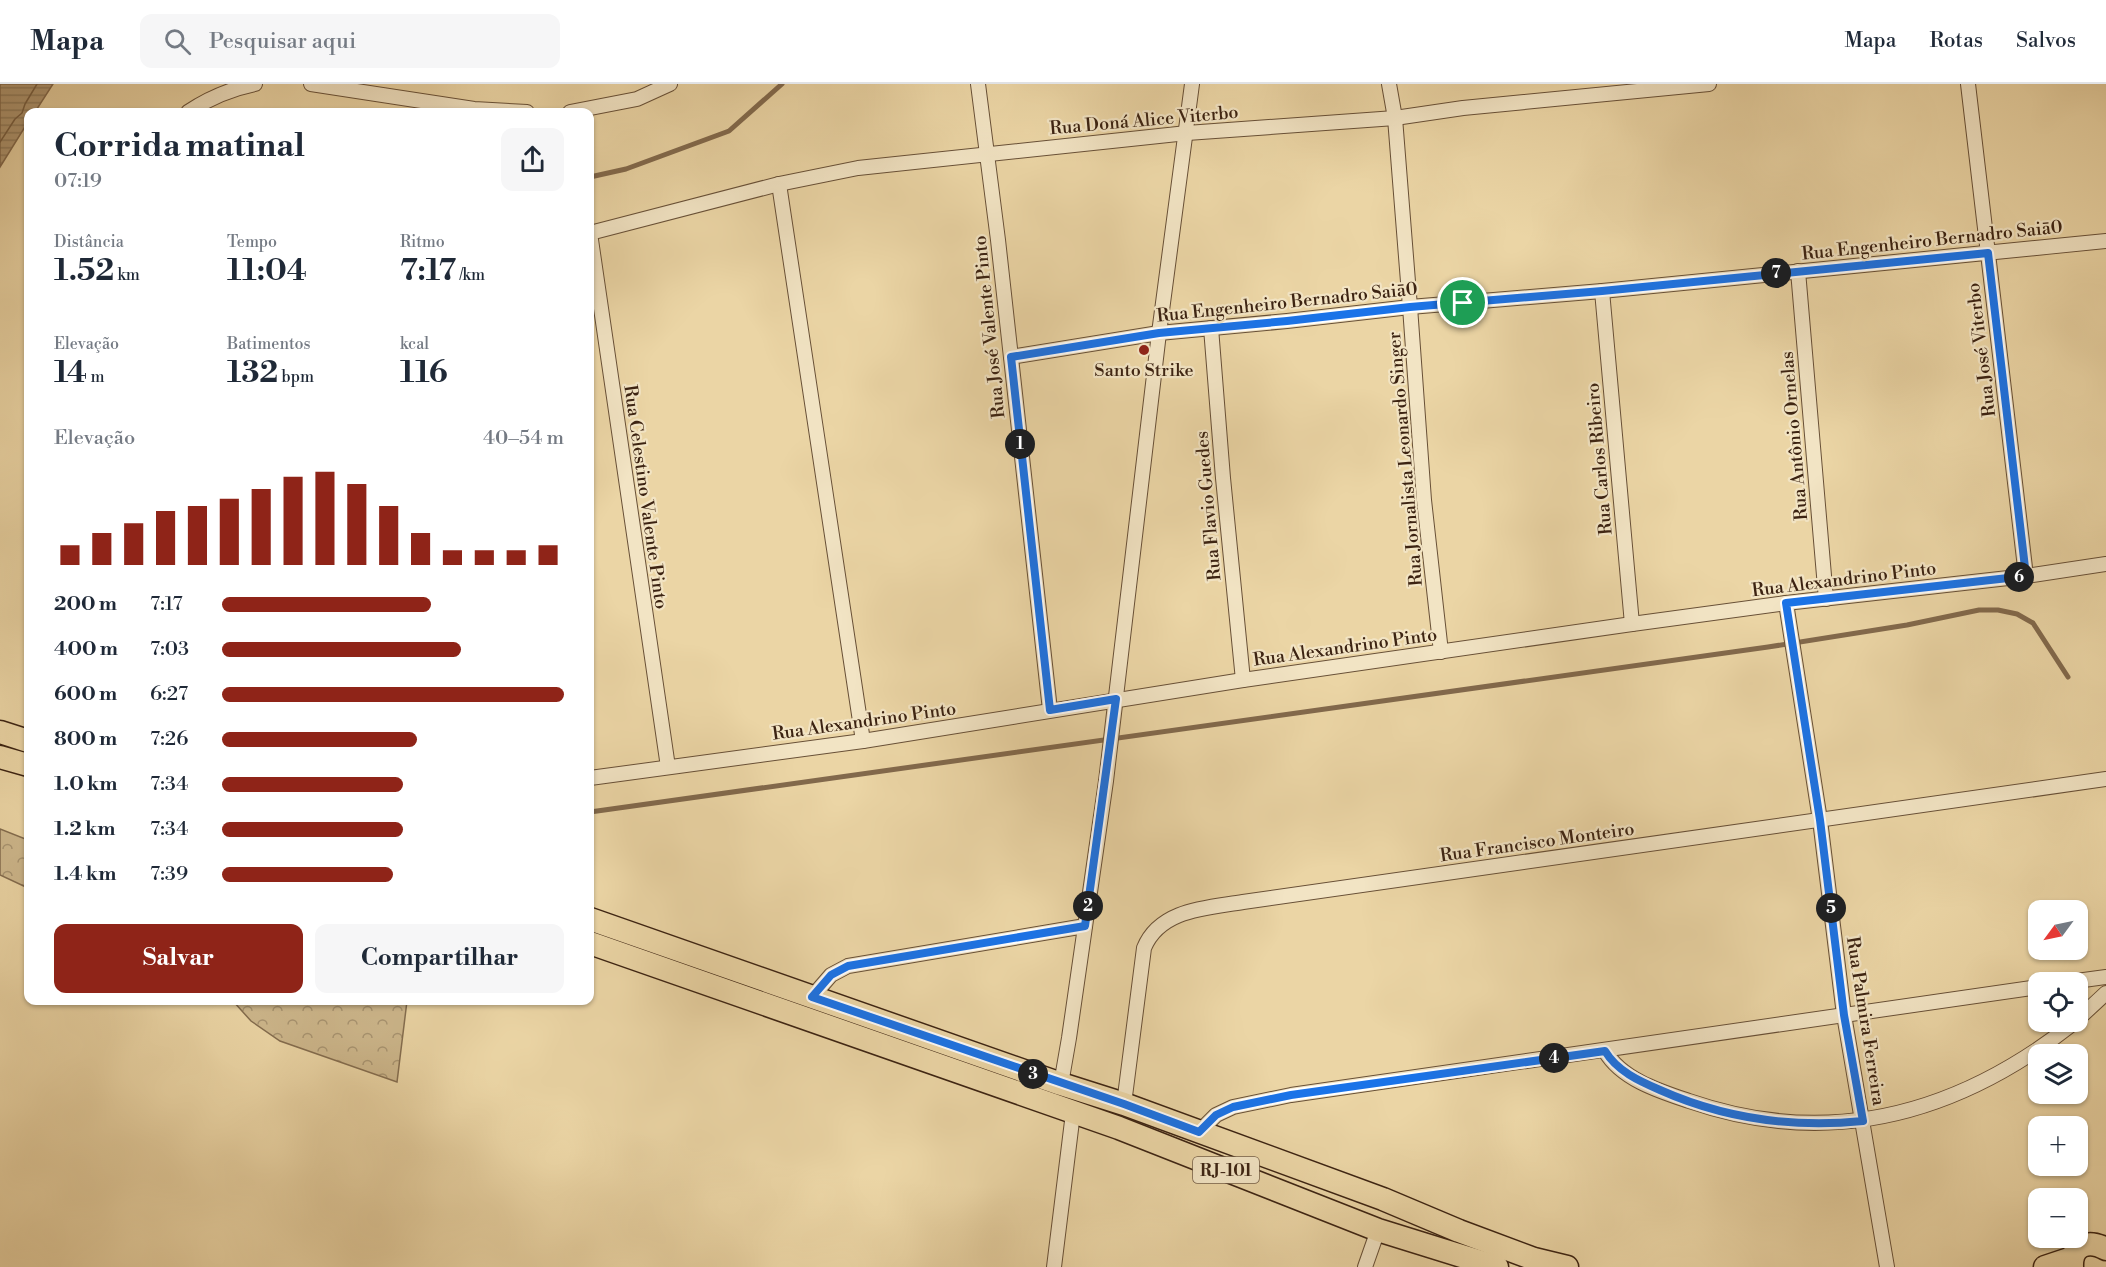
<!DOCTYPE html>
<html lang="pt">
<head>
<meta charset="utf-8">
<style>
  body { margin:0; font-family:"Libre Bodoni",serif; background:#f6f6f7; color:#1f2937; height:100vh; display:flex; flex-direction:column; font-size:22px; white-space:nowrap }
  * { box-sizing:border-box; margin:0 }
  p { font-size:20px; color:#747a83 }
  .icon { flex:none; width:33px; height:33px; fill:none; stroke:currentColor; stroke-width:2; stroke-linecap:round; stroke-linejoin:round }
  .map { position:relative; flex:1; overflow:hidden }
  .drawer { position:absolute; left:24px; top:24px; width:570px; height:897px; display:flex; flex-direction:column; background:#fff; border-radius:12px; box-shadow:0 2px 4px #0004 }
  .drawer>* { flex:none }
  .needle { width:39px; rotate:237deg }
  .fabs { position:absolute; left:2028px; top:816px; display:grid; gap:12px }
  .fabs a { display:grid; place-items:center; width:60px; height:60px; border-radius:12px; background:#fff; box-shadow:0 2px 4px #0004; font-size:30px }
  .pin { position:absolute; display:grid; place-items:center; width:51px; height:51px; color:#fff; margin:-26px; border:3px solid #fff; border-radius:50%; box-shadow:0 2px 6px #0007 }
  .km { position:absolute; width:30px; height:30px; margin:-15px; border-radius:50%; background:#222; color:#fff; font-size:16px; line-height:30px; text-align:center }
  .round { display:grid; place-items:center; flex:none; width:63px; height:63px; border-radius:12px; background:#f6f6f7 }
  .head { display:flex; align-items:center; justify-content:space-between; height:102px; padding:0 30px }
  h1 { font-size:33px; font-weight:700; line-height:45px }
  .metrics { display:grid; grid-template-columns:repeat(3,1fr); gap:9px; height:102px; padding:6px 30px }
  .metrics div { display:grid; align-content:center }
  .metrics b { font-size:30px; font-weight:700 }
  .metrics small { font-size:16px; font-weight:400 }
  .metrics p { font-size:16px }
  .chart { height:168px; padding:12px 30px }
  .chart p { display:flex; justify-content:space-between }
  .chart svg { width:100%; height:108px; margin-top:6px; stroke:#8f2418; stroke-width:6 }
  .button { display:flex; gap:12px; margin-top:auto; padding:12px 30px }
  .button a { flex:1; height:69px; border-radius:12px; background:#8f2418; color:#fff; font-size:24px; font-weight:700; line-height:69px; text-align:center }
  .button a+a { background:#f6f6f7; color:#1f2937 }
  ul { padding:0 30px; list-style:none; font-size:20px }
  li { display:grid; grid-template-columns:96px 72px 1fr; align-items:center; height:45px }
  li i { height:15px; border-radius:8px; background:#8f2418 }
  header { display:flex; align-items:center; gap:36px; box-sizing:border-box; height:84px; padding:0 30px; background:#fff; border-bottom:2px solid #e0e1e3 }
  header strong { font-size:28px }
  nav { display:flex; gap:33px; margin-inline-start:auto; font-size:21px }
  .search { width:420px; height:54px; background:#f6f6f7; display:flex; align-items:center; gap:15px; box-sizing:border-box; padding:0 21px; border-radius:12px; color:#747a83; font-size:22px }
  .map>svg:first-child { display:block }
  .forest { fill:url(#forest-crowns); stroke:#846d4f; stroke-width:1.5 }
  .water { fill:url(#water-rules); stroke:#82694c; stroke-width:1.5 }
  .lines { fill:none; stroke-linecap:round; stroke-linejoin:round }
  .shore { stroke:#765e42; stroke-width:1.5 }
  .stream { stroke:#82694c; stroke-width:5 }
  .street-casing { stroke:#685037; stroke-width:16 }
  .primary-casing { stroke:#3c2312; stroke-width:25 }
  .street { stroke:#f2e4c4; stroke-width:14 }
  .primary { stroke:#ebd5a5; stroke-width:22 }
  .route-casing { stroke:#fff; stroke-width:12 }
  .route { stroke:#1a73e8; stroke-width:8 }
  .poi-dot { fill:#8f2418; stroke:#f2e4c4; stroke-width:2 }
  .labels { text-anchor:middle; stroke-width:4.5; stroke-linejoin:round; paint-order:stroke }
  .shield { fill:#f2e4c4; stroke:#735d47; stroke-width:1.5 }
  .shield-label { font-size:16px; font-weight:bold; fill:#3c2312 }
  .street-label { font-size:18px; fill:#3c2312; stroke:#f2e4c4 }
  .poi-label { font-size:18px; fill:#3c2312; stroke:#f2e4c4 }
</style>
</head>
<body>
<header>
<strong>Mapa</strong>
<div class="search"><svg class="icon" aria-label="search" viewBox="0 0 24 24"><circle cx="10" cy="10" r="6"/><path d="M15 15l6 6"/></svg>Pesquisar aqui</div>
<nav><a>Mapa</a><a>Rotas</a><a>Salvos</a></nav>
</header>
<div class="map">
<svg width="2106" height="1183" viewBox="0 0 2106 1183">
  <defs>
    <pattern id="forest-crowns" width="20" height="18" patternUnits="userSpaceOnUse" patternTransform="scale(1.5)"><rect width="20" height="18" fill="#cdb78c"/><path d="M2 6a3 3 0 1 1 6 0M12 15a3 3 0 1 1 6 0" fill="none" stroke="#a89471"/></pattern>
    <pattern id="water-rules" width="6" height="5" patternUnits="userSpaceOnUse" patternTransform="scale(1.5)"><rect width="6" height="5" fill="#b09873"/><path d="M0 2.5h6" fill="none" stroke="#907c5d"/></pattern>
  </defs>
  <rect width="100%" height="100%" fill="#ebd5a5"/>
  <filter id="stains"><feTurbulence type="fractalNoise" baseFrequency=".00333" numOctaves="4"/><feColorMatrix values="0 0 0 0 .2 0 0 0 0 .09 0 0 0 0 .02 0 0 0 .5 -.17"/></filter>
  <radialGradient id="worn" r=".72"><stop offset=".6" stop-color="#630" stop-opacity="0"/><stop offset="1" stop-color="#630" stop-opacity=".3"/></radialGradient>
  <!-- forest -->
  <g class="forest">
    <path d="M0,745L28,756V804L0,791Z"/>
    <path d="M233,917H407L397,998L280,957L251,937Z"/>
  </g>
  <!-- water -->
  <path class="water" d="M0,0H53L35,28H28V38L0,83Z"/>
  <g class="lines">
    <!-- shore -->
    <path class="shore" d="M0,58L15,35L22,29L25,20L37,0"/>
    <!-- stream -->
    <g class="stream">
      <path d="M590,93L626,85L729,47L782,0"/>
      <path d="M590,728L1768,563L1907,541L1979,526H1998L2017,530L2033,539L2068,593"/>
    </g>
    <defs>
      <g id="street">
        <path d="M311,0L474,25L527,28"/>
        <path d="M978,0L998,156L1050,626"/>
        <path d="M1389,0L1395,34L1410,223L1424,416L1441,568"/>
        <path d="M1968,0L2026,492"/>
        <path d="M188,28C209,14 230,5 255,0"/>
        <path d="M570,28L637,15L670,0"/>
        <path d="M779,100L863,657"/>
        <path d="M1798,187L1826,515"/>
        <path d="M1602,207L1632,540"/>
        <path d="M1211,244L1223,394L1243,596"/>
        <path d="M1011,273L1159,249L1287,237L1410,223L1602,207L2106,157"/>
        <path d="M1786,519L1820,736L1844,931L1887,1183"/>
        <path d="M668,683L590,149L779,100L858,84L1187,49L1395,34L1463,24L1709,0"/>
        <path d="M590,694L863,657L1243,596L1632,540L1786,519L2026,492L2106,480"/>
        <path d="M2069,898L2106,893"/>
        <path d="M812,913L831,891L848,882L1085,842"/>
        <path d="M2078,935L2106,909"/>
        <path d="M1605,967C1621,995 1659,1007 1689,1017C1831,1066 1959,1030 2075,938"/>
        <path d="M1061,1000L1069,954L1106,697L1159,249L1192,0"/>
        <path d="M1124,1020L1144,864C1160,825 1207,824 1243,818L2106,695"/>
        <path d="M1199,1048L1216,1031L1233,1023L1291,1011L2038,903"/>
        <path d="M1054,1183L1073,1029"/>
        <path d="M1365,1183L1378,1146"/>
      </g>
      <g id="primary">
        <path d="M0,648L28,657"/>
        <path d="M0,673L28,681"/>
        <path d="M590,835L1061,1000L1124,1020L1383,1115L1459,1147L1534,1175L1567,1183"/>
        <path d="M590,859L1119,1044L1378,1146L1497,1183"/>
        <path d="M2045,1183L2072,1174"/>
        <path d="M2072,1183C2071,1161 2088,1155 2106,1165"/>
      </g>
    </defs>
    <!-- street casing -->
    <use href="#street" class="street-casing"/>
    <!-- primary casing -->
    <use href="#primary" class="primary-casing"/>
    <!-- street -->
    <use href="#street" class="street"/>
    <!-- primary -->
    <use href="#primary" class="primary"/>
  </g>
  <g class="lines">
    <defs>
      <path id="route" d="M1988,169L2026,492L1786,519L1820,736L1844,931L1863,1037C1792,1044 1725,1035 1660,1006C1639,997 1617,987 1605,967L1291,1011L1233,1023L1216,1031L1199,1048L1124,1020L812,913L831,891L848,882L1085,842L1116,615L1050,626L1011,273L1159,249L1287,237L1410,223L1602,207Z"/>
    </defs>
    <!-- route casing -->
    <use href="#route" class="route-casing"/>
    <!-- route -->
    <use href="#route" class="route"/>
  </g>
  <!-- markers -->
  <circle class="poi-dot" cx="1144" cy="266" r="6"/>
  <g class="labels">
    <!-- shield labels -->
    <rect class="shield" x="1193" y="1073" width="66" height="26" rx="4.5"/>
    <g class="shield-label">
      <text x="1226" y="1092">RJ-101</text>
    </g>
    <!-- street labels -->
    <g class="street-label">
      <text transform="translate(1144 36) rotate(-5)" y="6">Rua Doná Alice Viterbo</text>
      <text transform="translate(1932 156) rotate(-6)" y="6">Rua Engenheiro Bernadro Saiā0</text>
      <text transform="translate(1287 218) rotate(-6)" y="6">Rua Engenheiro Bernadro Saiā0</text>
      <text transform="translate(989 243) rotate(-96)" y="6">Rua José Valente Pinto</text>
      <text transform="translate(1981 266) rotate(-97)" y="6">Rua José Viterbo</text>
      <text transform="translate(1794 352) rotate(-95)" y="6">Rua Antônio Ornelas</text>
      <text transform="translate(1405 375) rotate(-95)" y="6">Rua Jornalista Leonardo Singer</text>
      <text transform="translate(1599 375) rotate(-95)" y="6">Rua Carlos Ribeiro</text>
      <text transform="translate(646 413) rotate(82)" y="6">Rua Celestino Valente Pinto</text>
      <text transform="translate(1208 422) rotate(-95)" y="6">Rua Flavio Guedes</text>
      <text transform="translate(1844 495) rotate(-7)" y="6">Rua Alexandrino Pinto</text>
      <text transform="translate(1345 563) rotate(-8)" y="6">Rua Alexandrino Pinto</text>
      <text transform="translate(864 637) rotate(-8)" y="6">Rua Alexandrino Pinto</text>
      <text transform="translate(1537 758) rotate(-8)" y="6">Rua Francisco Monteiro</text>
      <text transform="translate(1866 937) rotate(81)" y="6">Rua Palmira Ferreira</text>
    </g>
    <!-- poi labels -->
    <g class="poi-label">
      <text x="1144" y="292">Santo Strike</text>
    </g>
  </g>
  <rect width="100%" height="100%" filter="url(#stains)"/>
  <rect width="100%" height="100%" fill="url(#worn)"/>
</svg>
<div class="fabs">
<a><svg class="needle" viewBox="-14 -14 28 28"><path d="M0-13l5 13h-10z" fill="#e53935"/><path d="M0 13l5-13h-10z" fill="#747a83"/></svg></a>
<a><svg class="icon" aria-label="locate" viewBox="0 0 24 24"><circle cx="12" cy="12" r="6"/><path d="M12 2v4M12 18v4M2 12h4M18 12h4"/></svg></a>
<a><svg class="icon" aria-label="layers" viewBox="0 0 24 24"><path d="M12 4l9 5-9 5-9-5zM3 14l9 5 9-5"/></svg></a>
<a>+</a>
<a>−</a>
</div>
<div class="pin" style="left:1463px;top:219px;background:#1e9e55"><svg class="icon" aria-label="arrive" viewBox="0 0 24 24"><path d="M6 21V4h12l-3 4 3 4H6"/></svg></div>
<b class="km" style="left:1020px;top:360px">1</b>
<b class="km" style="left:1088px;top:822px">2</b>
<b class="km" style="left:1033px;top:990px">3</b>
<b class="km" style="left:1554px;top:974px">4</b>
<b class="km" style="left:1831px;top:824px">5</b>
<b class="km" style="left:2019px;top:493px">6</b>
<b class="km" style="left:1776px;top:189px">7</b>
<section class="drawer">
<div class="head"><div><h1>Corrida matinal</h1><p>07:19</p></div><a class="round"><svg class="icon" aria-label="share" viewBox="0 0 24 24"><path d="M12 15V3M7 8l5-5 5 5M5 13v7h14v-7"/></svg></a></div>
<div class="metrics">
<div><p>Distância</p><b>1.52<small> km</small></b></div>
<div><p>Tempo</p><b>11:04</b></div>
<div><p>Ritmo</p><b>7:17<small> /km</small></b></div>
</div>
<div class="metrics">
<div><p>Elevação</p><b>14<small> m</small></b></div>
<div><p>Batimentos</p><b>132<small> bpm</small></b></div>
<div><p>kcal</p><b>116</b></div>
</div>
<div class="chart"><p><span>Elevação</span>40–54 m</p>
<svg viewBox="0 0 160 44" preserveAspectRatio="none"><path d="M5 44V36M15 44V31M25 44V27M35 44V22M45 44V20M55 44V17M65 44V13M75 44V8M85 44V6M95 44V11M105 44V20M115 44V31M125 44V38M135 44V38M145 44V38M155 44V36"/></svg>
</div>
<ul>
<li><b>200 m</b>7:17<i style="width:61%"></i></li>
<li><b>400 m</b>7:03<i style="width:70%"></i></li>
<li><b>600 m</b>6:27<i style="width:100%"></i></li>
<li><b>800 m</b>7:26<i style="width:57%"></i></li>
<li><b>1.0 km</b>7:34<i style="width:53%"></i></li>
<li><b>1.2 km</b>7:34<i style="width:53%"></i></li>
<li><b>1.4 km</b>7:39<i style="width:50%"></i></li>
</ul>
<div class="button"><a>Salvar</a><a>Compartilhar</a></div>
</section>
</div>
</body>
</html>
